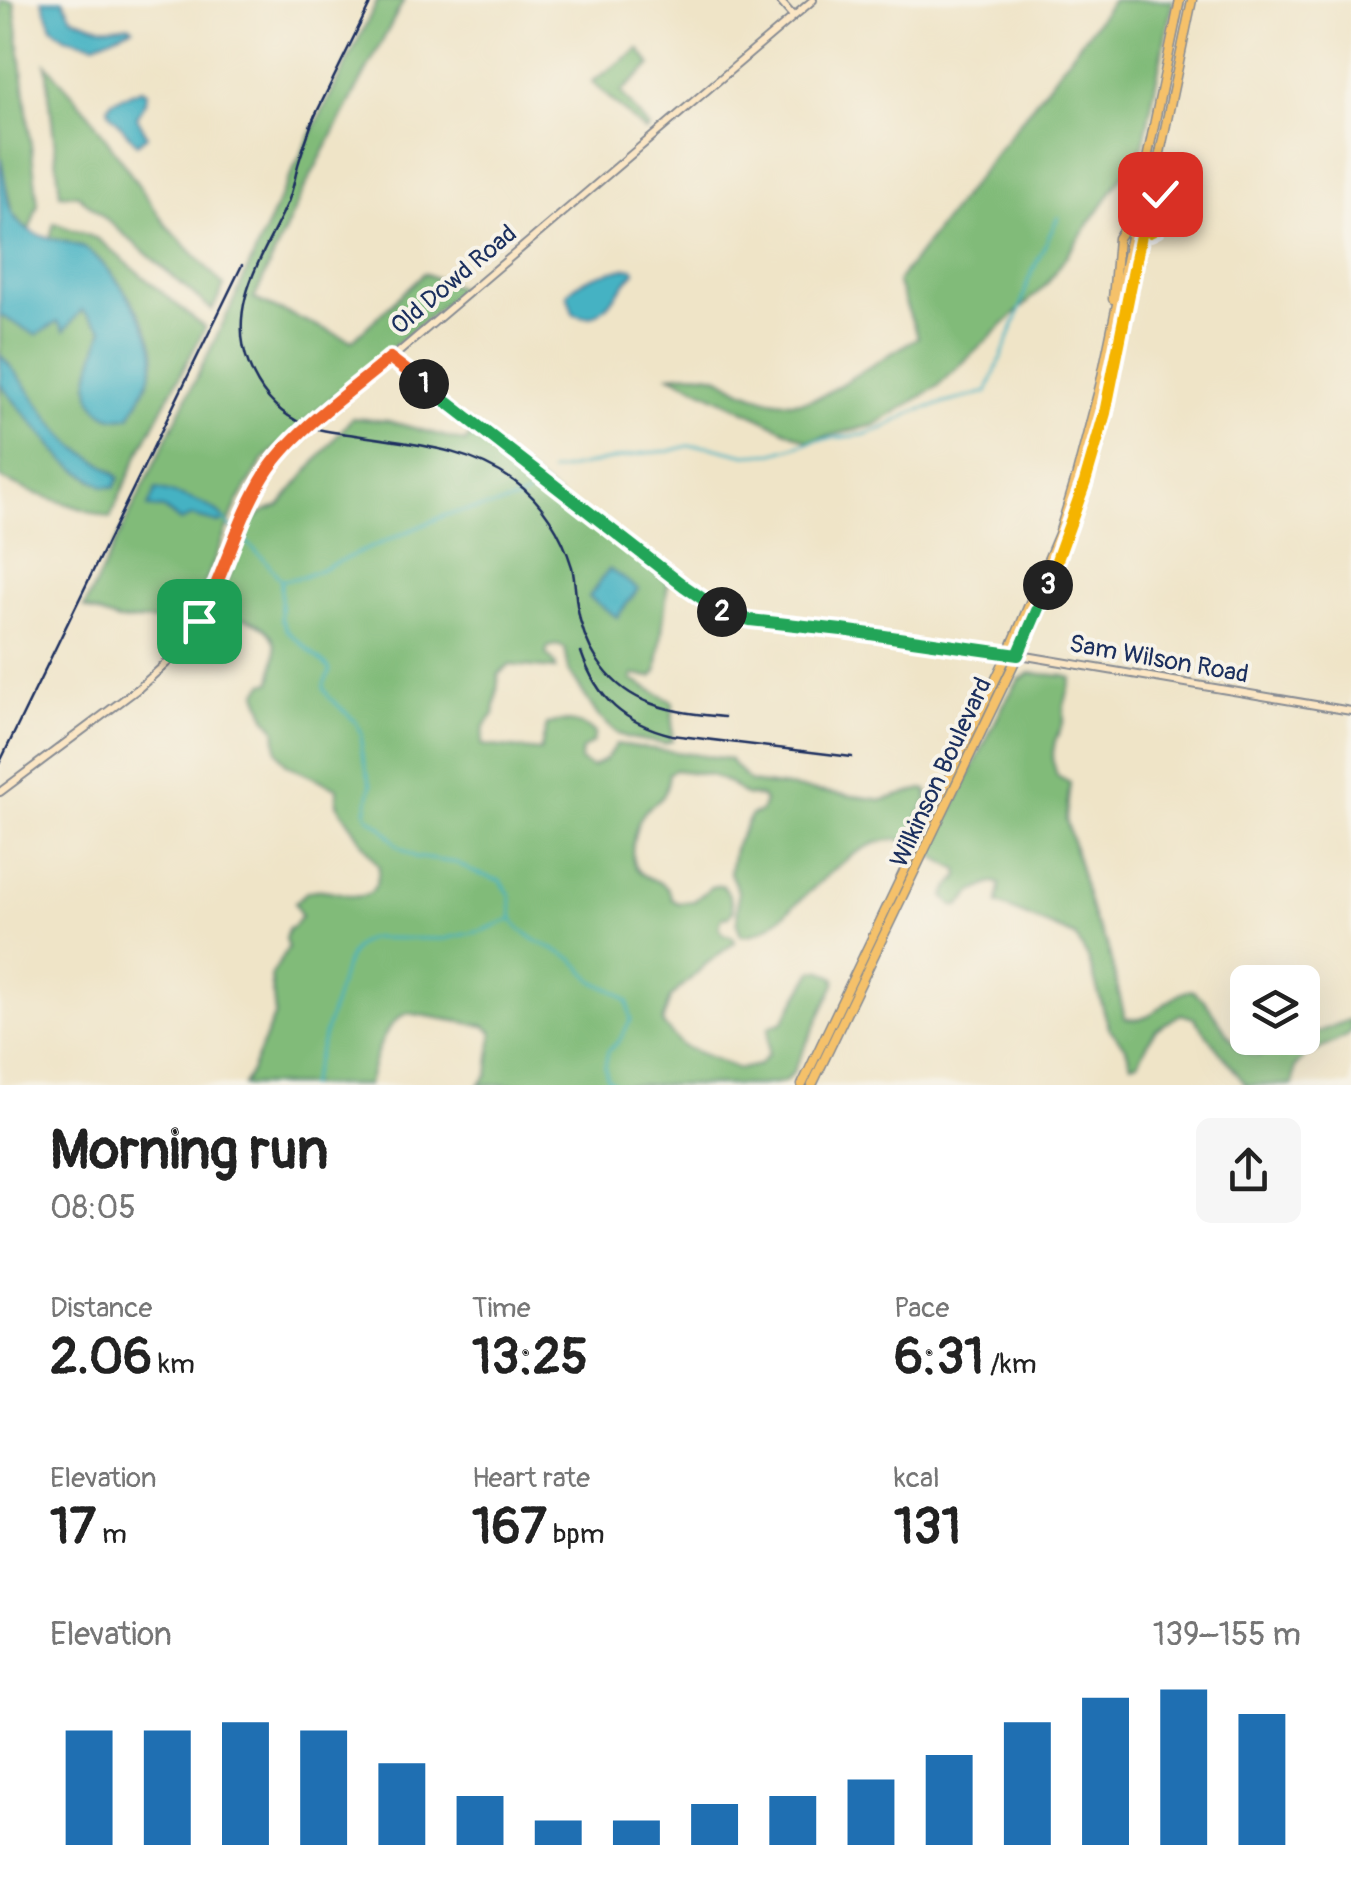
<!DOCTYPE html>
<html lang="en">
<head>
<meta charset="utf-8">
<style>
  body { margin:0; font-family:Pangolin,sans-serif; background:#f6f6f6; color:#222; height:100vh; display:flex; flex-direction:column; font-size:38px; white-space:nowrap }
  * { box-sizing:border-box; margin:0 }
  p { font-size:32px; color:#767676 }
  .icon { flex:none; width:55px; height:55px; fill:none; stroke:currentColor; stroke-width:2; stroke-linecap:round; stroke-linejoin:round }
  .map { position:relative; height:1085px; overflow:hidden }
  .details { display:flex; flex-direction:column; background:#fff; flex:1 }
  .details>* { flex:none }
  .controls { position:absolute; left:1230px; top:965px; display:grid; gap:20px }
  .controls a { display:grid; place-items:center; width:90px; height:90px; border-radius:15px; background:#fff; box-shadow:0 10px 40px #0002; font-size:50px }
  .pin { position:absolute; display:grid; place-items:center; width:85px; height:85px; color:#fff; margin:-42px; border-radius:20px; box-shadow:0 5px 15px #0006 }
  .km { position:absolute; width:50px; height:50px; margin:-25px; border-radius:50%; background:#222; color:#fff; font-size:28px; line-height:50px; text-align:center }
  .round { display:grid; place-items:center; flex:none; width:105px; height:105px; border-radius:15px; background:#f6f6f6 }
  .headline { display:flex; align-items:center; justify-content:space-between; height:170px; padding:0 50px }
  h1 { font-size:55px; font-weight:700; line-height:75px }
  .figures { display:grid; grid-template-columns:repeat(3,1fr); gap:15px; height:170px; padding:10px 50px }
  .figures div { display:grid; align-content:center }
  .figures b { font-size:50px; font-weight:700 }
  .figures small { font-size:28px; font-weight:400 }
  .figures p { font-size:28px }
  .chart { height:280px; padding:20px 50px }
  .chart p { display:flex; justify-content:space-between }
  .chart svg { width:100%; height:180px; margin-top:10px; stroke:#1f6fb2; stroke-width:6 }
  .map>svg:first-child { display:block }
  .forest { fill:#81bb79; stroke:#4e756c; stroke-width:2.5 }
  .water { fill:#45b2c3; stroke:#307090; stroke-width:2.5 }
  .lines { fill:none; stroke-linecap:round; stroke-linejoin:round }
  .stream { stroke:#45b2c3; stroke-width:2.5 }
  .secondary-casing { stroke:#858a92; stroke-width:10 }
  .primary-casing { stroke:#858a92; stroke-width:11 }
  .secondary { stroke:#fbe6c4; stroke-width:6 }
  .primary { stroke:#f5c16b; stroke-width:8 }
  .rail { stroke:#1b2f5e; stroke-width:2.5 }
  .split-1-casing { stroke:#fff; stroke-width:20 }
  .split-2-casing { stroke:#fff; stroke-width:20 }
  .split-3-casing { stroke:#fff; stroke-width:20 }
  .split-4-casing { stroke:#fff; stroke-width:20 }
  .split-1 { stroke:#f0652b; stroke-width:12 }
  .split-2 { stroke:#22a559; stroke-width:12 }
  .split-3 { stroke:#22a559; stroke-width:12 }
  .split-4 { stroke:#f5b400; stroke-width:12 }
  .labels { text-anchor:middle; stroke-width:8; stroke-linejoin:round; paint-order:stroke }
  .street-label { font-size:25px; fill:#1b2f5e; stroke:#f7f3e8 }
</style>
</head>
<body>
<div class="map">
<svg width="1351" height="1085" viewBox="0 0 1351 1085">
  <rect width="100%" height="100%" fill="#f7f3e8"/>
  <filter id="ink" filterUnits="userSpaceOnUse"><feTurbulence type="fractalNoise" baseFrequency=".01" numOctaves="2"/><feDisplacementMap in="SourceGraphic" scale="20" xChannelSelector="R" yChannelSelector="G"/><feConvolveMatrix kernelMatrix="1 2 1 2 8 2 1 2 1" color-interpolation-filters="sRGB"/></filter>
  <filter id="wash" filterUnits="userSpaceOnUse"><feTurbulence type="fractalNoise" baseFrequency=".0048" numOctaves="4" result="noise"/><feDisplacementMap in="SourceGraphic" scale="40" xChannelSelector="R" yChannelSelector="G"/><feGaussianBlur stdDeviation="2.25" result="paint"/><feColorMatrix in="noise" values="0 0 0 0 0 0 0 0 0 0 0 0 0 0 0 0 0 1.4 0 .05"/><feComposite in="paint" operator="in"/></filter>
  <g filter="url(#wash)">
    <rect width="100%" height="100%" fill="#efe4c7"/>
    <!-- forest -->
    <g class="forest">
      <path d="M0,0L14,2L38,204L29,231L12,213L0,158Z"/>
      <path d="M378,0H404L303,191L254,299L352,341L424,273L462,289L318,410L264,459L237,503L188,627L167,620L118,621L84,608L230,309L289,178Z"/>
      <path d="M1113,0H1173L1143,146L1047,284L938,386L875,425L808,441L670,375C685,373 701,372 716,376C726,379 735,387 744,391C770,402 794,406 820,397L918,337L897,282Z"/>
      <path d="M639,49L651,65L621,92L649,128L645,131L592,82Z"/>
      <path d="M46,64L87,111L166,225L224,286L212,310L78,195L60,194Z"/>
      <path d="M54,223L98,239L205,328L139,453L110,518L31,492L0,478V384L65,461L94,481L115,486L119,478L113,471L87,456L65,438L0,355V315L11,321L58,322L65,330L81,309L103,329L88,385L130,416C140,398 152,379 154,359C157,331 114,272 93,254C81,245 64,241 50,238Z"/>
      <path d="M352,418L388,421L465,442L474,431L668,582L657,672L652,677L633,675L632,680L673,702L672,741L665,744L628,738L617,733L598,716L569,671L565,648L557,645L548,647L546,654L555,663L556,669L510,665L499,674L494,714L484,727L482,745L540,751L547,725C561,718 584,723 595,733L593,742L582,750L580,761L592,767L606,759L616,744L729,759L750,782L883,800L922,789L927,790L928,798L909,838L905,841C846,826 783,942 741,935L737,924L738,891L730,873L734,849L751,815L761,812L765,801L762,797L745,795L729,783L711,775L675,770L669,773C668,781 667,790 663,796C658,803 650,805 645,811C636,822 629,850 634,864C643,884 667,875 672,899L678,903L694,901L711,887L722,885C729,892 732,902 733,911L729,916L722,917L719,928L724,934L733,937L735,942L706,964L670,998L662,1023L682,1046L739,1069L759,1065L768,1055L769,1027L783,1022L813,971L821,970L835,978V984L792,1074L784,1082L760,1085H479L488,1075L493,1032L485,1026L408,1013C382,1023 374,1061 368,1085H243L251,1071L275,1014L271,976L288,948L285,939L288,929L293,927L301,916L295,903C298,900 304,894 307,892C334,880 376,922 379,867L337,804V788L287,765L277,751L275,728L266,717L257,693L264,684L271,682C276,654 283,634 251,621C236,614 229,622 215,607L247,535C250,518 263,510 279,506Z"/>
      <path d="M1030,673L1065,676L1072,678L1064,706V721L1055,741L1052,758L1057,776L1070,783L1066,819L1094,920L1107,944L1125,1018C1151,1026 1169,993 1192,990L1205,1001L1240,1051L1257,1056L1351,1019V1031L1347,1036L1306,1056L1295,1067L1293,1085H1246L1194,1018L1181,1014L1155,1030L1138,1062L1131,1064L1126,1048L1109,1028L1088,958L1075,936L998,904L1000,884L994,882L973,892L959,906H953L944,897L949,887L959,877L958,870L930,854L1004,704L1019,680Z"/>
    </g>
    <!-- water -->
    <g class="water">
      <path d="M42,0H63L72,17C99,27 100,30 129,25L133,28L95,44L65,37L52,27Z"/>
      <path d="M142,89L147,92L146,102L137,117L147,136L137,144L110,114L108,107L112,101Z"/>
      <path d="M0,158C6,175 5,205 15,218C31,241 62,237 85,249C109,262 156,331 154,358C152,379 140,398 130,416C109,422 91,410 89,387C87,373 99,344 103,329L82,310L64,331L58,322L36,335L0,315Z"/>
      <path d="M627,268L634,269L635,272C618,288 600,329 573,313L567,294C577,279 609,271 627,268Z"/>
      <path d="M0,355C26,381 43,415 69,441C84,456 105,462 119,478L115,487H104L65,461L0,384Z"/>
      <path d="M156,489C177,494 216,504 226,521L219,523L192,516L180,521L164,509L148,507Z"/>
      <path d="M609,569L638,589L617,617L589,597Z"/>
    </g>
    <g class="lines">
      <!-- stream -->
      <g class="stream">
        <path d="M551,472L644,453L670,451L688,446H709L746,455L774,453L816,440L863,435L884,428L915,411L987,392L1019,313L1028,281L1058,217"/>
        <path d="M533,490L543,483"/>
        <path d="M224,520L264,559L281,580V618L287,631L329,668L330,672L324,684V689L330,698L355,721L362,733L361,751L371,785L366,812L368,817L383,828L399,847L415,857L457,863L473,872L501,881L510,895L513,919L519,928L535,940L573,959L595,982L618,993L628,1002L631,1020L619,1041L608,1051L605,1066L607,1078L616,1085H621"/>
        <path d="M283,580L303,577L446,515C472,507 503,509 527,495"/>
        <path d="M309,1085L345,966C351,953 356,942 371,938L443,939L481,931L512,919"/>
      </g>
    </g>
  </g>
  <g filter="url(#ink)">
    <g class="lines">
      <defs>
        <g id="secondary">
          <path d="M779,0L793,16"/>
          <path d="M390,358L684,586L722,612L750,620L843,630L1026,656L1351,711"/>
          <path d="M0,792L139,688L169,661L182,647L203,614L259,485L271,465L292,443L813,0"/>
        </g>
        <g id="primary">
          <path d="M1143,230L1153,231L1157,225L1163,159"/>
          <path d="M1113,299L1118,238L1124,229L1132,228"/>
          <path d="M802,1085L1012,645L1059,534L1076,478L1100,386L1180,0"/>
          <path d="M812,1085L1018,655L1062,548L1085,482L1111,388L1192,0"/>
        </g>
      </defs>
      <!-- secondary casing -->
      <use href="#secondary" class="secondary-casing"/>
      <!-- primary casing -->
      <use href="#primary" class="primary-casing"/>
      <!-- secondary -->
      <use href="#secondary" class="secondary"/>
      <!-- primary -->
      <use href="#primary" class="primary"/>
      <!-- rail -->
      <g class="rail">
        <path d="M315,115C309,131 303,148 298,165C295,177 293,190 288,202C265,254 225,305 249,365C258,388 274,409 297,421C315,431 335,432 355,435C410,444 467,447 514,481C542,501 562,534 572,567C575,580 575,592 577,605C583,645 605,683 643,700C668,712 696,714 724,717"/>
        <path d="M310,126L372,0"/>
        <path d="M581,652C597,699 624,723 672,735L852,757"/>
        <path d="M0,762L242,265"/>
      </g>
    </g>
  </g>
  <g class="lines" filter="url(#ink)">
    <defs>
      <path id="split-1" d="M199,621C225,574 237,519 266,473C293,431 351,391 390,358L424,384"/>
      <path id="split-2" d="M424,384L684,586L722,612"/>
      <path id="split-3" d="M722,612L750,620L842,630L1018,655L1048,585"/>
      <path id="split-4" d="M1048,585L1085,482L1105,413L1142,230L1150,232L1156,229L1160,194"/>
    </defs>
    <!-- split-1 casing -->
    <use href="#split-1" class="split-1-casing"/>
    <!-- split-2 casing -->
    <use href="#split-2" class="split-2-casing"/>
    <!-- split-3 casing -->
    <use href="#split-3" class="split-3-casing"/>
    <!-- split-4 casing -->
    <use href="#split-4" class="split-4-casing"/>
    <!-- split-1 -->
    <use href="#split-1" class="split-1"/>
    <!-- split-2 -->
    <use href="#split-2" class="split-2"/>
    <!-- split-3 -->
    <use href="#split-3" class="split-3"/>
    <!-- split-4 -->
    <use href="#split-4" class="split-4"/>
  </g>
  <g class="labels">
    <!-- street labels -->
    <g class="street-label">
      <text transform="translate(453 279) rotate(-40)" y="9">Old Dowd Road</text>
      <text transform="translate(1159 658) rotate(10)" y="9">Sam Wilson Road</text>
      <text transform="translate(940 772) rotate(-65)" y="9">Wilkinson Boulevard</text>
    </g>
  </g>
</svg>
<div class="controls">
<a><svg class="icon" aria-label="layers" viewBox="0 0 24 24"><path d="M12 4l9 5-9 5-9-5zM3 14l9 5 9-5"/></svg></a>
</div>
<div class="pin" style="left:199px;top:621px;background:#1e9e55"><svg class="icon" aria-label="arrive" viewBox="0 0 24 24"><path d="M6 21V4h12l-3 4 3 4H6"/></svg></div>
<div class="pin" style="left:1160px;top:194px;background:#d93025"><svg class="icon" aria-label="check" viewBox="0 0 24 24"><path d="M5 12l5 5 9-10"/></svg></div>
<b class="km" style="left:424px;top:384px">1</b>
<b class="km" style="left:722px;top:612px">2</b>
<b class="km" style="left:1048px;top:585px">3</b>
</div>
<section class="details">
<div class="headline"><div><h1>Morning run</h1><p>08:05</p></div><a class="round"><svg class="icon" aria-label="share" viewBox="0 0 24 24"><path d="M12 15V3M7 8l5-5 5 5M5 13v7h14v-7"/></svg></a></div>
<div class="figures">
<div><p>Distance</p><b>2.06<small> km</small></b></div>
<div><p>Time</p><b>13:25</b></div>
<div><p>Pace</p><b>6:31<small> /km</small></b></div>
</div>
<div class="figures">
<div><p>Elevation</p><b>17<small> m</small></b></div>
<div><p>Heart rate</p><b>167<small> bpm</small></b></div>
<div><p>kcal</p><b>131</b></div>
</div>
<div class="chart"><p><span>Elevation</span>139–155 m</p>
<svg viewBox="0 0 160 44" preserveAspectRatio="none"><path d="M5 44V16M15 44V16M25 44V14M35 44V16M45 44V24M55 44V32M65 44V38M75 44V38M85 44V34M95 44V32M105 44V28M115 44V22M125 44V14M135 44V8M145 44V6M155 44V12"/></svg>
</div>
</section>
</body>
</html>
